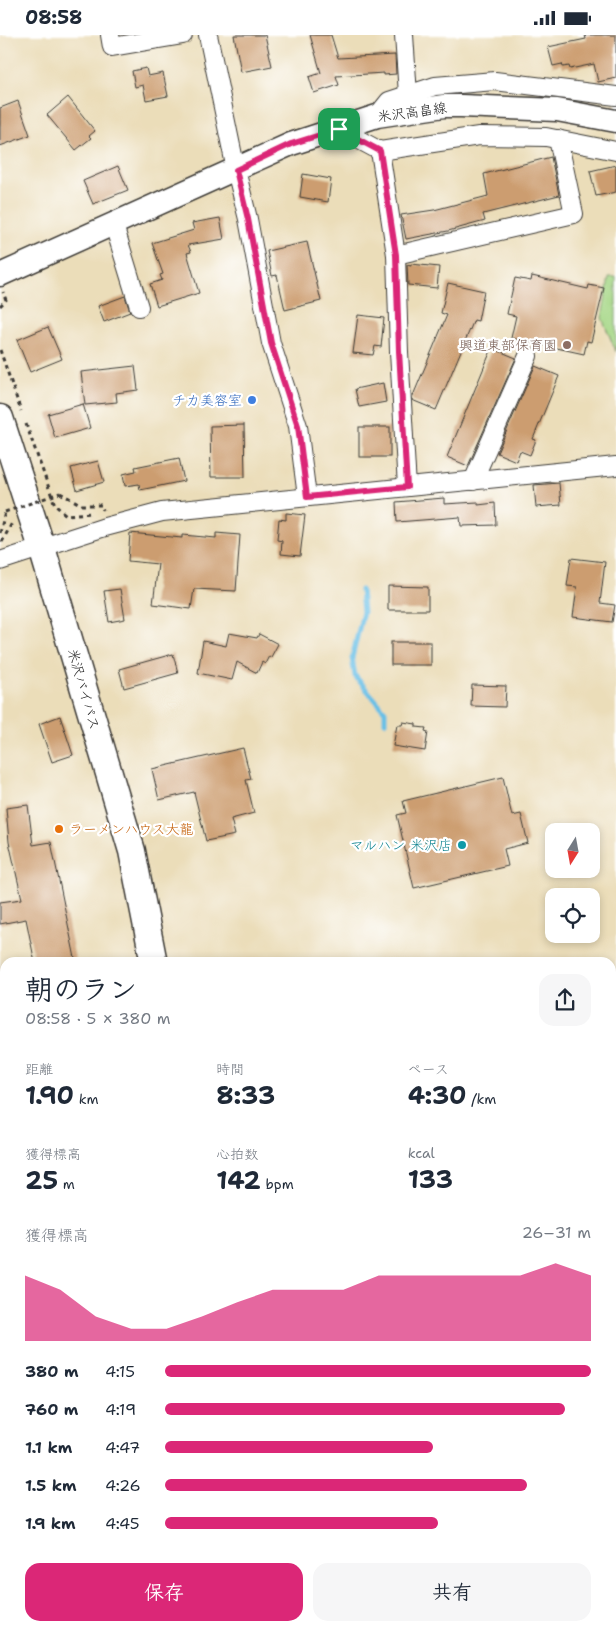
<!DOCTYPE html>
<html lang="ja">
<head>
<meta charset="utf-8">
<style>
  body { margin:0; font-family:"Shantell Sans","Klee One",sans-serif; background:#f6f6f7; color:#1f2937; height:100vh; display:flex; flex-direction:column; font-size:19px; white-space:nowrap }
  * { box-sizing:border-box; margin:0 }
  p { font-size:16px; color:#747a83 }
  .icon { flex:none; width:28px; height:28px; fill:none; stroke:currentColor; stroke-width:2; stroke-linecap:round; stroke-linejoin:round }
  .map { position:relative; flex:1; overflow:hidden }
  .sheet { position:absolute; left:0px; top:922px; width:616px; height:674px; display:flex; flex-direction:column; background:#fff; border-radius:15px 15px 0 0; box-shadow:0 2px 8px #0003 }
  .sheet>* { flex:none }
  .needle { width:32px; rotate:191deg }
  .fabs { position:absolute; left:545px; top:788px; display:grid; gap:10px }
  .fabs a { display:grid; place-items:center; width:55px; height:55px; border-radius:10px; background:#fff; box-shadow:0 2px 8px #0003; font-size:25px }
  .pin { position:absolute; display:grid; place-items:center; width:42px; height:42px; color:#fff; margin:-21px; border-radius:10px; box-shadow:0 2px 8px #0006 }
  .round { display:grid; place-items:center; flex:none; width:52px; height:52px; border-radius:15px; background:#f6f6f7 }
  .headline { display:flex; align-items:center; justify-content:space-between; height:85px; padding:0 25px }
  h1 { font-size:28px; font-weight:700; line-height:38px }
  .metrics { display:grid; grid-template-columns:repeat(3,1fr); gap:8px; height:85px; padding:5px 25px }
  .metrics div { display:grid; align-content:center }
  .metrics b { font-size:25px; font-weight:700 }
  .metrics small { font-size:14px; font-weight:400 }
  .metrics p { font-size:14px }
  .chart { height:140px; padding:10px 25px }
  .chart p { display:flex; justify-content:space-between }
  .chart svg { width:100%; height:90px; margin-top:5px; fill:#db2777; opacity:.7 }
  .primary-button { display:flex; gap:10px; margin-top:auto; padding:10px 25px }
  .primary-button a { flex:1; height:58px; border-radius:15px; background:#db2777; color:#fff; font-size:20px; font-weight:700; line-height:58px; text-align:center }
  .primary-button a+a { background:#f6f6f7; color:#1f2937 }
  ul { padding:0 25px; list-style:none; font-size:16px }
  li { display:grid; grid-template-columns:80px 60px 1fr; align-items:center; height:38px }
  li i { height:12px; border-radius:6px; background:#db2777 }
  .status { display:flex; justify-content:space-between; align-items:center; height:35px; padding:0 25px; background:#fff; direction:ltr }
  .status svg { height:14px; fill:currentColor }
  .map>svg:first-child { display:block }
  .green { fill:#a6d786; stroke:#617a51 }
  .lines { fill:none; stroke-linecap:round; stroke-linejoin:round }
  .stream { stroke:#69c0e6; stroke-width:5 }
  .building { fill:#cc9d70 }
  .minor-casing { stroke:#3b3934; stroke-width:20 }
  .major-casing { stroke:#3b3934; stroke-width:25 }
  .highway-casing { stroke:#3b3934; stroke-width:29 }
  .path { stroke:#3b3934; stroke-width:3; stroke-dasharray:4 4; stroke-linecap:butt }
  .minor { stroke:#fff; stroke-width:18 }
  .major { stroke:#fff; stroke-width:22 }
  .highway { stroke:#fff; stroke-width:26 }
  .path-bridge { stroke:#3b3934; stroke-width:3; stroke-dasharray:4 4; stroke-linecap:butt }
  .route-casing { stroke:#fff; stroke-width:10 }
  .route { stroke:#db2777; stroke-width:6 }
  .education-dot { fill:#8d6e63; stroke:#fff; stroke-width:2 }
  .shop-dot { fill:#3f7fe0; stroke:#fff; stroke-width:2 }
  .food-dot { fill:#e8710a; stroke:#fff; stroke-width:2 }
  .culture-dot { fill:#0f9aa8; stroke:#fff; stroke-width:2 }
  .labels { text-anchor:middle; stroke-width:4.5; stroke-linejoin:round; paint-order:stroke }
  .street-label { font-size:14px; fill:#1c1c1c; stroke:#fff }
  .education-label { font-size:14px; fill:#785e54; stroke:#fff; text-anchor:end }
  .shop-label { font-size:14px; fill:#366cbe; stroke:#fff; text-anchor:end }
  .food-label { font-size:14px; fill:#c56008; stroke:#fff; text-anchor:start }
  .culture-label { font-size:14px; fill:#0d838f; stroke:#fff; text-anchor:end }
</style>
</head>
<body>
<div class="status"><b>08:58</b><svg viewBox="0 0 49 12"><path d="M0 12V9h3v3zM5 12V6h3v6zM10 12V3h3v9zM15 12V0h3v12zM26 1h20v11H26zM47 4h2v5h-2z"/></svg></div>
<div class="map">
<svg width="616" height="1596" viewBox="0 0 616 1596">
  <rect width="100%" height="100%" fill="#fff"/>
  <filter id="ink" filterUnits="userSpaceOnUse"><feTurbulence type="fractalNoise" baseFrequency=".02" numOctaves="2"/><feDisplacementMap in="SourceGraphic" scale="10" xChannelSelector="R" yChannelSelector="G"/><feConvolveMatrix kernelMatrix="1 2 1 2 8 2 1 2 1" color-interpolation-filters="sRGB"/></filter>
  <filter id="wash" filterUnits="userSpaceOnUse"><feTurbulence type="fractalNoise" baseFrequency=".0096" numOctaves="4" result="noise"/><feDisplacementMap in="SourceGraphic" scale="20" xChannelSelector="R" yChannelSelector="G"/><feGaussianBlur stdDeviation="1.12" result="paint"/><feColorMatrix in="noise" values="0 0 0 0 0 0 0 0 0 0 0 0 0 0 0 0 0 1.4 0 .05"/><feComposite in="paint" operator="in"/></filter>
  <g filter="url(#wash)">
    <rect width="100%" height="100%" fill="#ebddb9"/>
    <!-- green -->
    <path class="green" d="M609,242H616V317L602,283Z"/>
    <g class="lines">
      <!-- stream -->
      <path class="stream" d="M361,555L363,577L352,623L355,641L385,676V687"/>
    </g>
    <g id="blocks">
      <!-- building -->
      <g class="building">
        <path d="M234,0H265L272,31L241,37Z"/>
        <path d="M310,0H331L338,23L395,20L396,39L384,40V38L336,41L339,50L314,58L309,42L321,38Z"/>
        <path d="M585,0H616V43L598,47L594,29L570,34L569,31L563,32L562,29L553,31L548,12L586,4Z"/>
        <path d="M146,33L148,41L163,38L168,61L146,65L143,50L135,52L132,36Z"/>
        <path d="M68,62L95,96L89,101L91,103L76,115L47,80Z"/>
        <path d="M18,66L30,100L0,111V73Z"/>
        <path d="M551,122L559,160L483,179L485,186L448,196L406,204L401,180L434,175L488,161L484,139Z"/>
        <path d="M616,130V157L596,161L590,136Z"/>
        <path d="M118,131L128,155L93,169L83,146Z"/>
        <path d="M303,139L331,144L328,167L300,162Z"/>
        <path d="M220,183L224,204L188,210L191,217L187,218L199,258L157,271L150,249L162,245L160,240L163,239L152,208L194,195L192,188Z"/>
        <path d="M307,207L321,266L285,275L277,240L272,241L267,216Z"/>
        <path d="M411,229L439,232L437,253L408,250L407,230L411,231Z"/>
        <path d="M532,241L588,254L589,250L604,253L591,307L587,306L584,319L511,303L516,281L507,279L515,243L531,246Z"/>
        <path d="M448,248L484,256L478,286L474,285L436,375L412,365V363L447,280L441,278Z"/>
        <path d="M125,261L130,277L104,287L98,271Z"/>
        <path d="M358,280L384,283L381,312L375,311L373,320L353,318Z"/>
        <path d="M48,292L62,324L30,337L17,305Z"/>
        <path d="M492,313L516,323L468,431L447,422Z"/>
        <path d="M135,331L138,355L116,358L117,367L85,370L81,337Z"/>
        <path d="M535,331L559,341L533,404L536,405L530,420L520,416L516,426L497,418Z"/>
        <path d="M383,348L386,367L359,372L355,354Z"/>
        <path d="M83,369L90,393L55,403L48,379Z"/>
        <path d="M244,390L245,442H211L210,391Z"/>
        <rect x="359" y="392" width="31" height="30"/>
        <path d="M179,423L184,446L140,455L139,449L125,451L123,439L136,436L135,432Z"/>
        <path d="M98,426L104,447L77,455L71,433Z"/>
        <path d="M559,448L561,470L536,472L534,450Z"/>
        <path d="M444,463V469L478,467V470L495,468L496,490L461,491L460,482L397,487L396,467Z"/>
        <path d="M286,478L305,480L300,521L281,519L282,506L277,505L279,484L286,485Z"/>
        <path d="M130,498L182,503V500L216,503V498L240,500L236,556L194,554L191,574L153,569L158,529L128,526Z"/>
        <path d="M571,523L605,527L600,568L615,570L612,587L573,582L577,552L567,551Z"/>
        <path d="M388,551L428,552V575H388Z"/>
        <path d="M120,554L125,584L109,587L104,556Z"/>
        <path d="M229,598L257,603L259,599L278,609L271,622L269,621L265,629L262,627L257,638L237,627L232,645L198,638L203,606L226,611Z"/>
        <rect x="391" y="607" width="40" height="23"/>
        <path d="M173,619L178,638L124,653L119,634Z"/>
        <path d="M472,650L506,651L505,672L471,671Z"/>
        <path d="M60,681L73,720L52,727L39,689Z"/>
        <path d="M403,687L416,689V692L426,693L425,696L428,697L425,716L393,711L397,690H402Z"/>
        <path d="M243,713L251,744L246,745L254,778L231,784L235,800L206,806L194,757L159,765L152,734Z"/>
        <path d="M503,742L512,781L521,779L528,808L504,814L508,831L414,853L397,780L406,778L403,766Z"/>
        <path d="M28,770L33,810L51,807L76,928H35L26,884L0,889V867L22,864L9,807L6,773Z"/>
      </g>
    </g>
  </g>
  <g filter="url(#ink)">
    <use href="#blocks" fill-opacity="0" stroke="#3b3934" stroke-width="1"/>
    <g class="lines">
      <defs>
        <g id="minor">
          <path d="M110,0L112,12L183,0"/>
          <path d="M208,0L236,135L248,184L271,308L298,391L307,462"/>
          <path d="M404,0L408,60"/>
          <path d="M377,81L389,66L435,51L495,46L616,61"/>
          <path d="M339,94L380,116L479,101L546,102L616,116"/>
          <path d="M380,116L396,220L399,317L407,452"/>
          <path d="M114,190L139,272"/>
          <path d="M396,220L574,179L558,104"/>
          <path d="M473,446L528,321"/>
          <path d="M0,526L105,492L162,477L616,431"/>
          <path d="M611,1355L616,1357"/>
          <path d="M611,1547L616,1549"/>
        </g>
        <path id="major" d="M0,240L291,109L377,81L444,71H461L557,75L616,86"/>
        <g id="highway">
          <path d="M0,383L42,513L132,816L154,928"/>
          <path d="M230,1591V1596"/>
        </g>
      </defs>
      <!-- minor casing -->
      <use href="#minor" class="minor-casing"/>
      <!-- major casing -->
      <use href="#major" class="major-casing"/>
      <!-- highway casing -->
      <use href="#highway" class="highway-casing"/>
      <!-- path -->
      <g class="path">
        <path d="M0,271L6,265L3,257"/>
        <path d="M0,315L21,376"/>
        <path d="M26,389L55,470L66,480L91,478"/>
        <path d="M60,458L82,470H101L103,475"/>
        <path d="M0,498L5,477"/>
        <path d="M2,507L12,488"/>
      </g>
      <!-- minor -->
      <use href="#minor" class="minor"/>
      <!-- major -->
      <use href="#major" class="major"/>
      <!-- highway -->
      <use href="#highway" class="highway"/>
      <!-- path-bridge -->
      <path class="path-bridge" d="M5,477L60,458"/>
    </g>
  </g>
  <g class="lines" filter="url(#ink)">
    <defs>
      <path id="route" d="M339,94L380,116L396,220L399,316L407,452L307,462L298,391L271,308L248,184L236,135L291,109Z"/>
    </defs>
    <!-- route casing -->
    <use href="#route" class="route-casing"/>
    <!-- route -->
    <use href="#route" class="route"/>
  </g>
  <!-- markers -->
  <circle class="education-dot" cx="567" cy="310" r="5"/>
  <circle class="shop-dot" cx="252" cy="365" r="5"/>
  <circle class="food-dot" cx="59" cy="794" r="5"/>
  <circle class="culture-dot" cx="462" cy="810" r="5"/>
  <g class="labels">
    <!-- street labels -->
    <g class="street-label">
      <text transform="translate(412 77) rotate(-8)" y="5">米沢高畠線</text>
      <text transform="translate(84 654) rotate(74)" y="5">米沢バイパス</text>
    </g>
    <!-- education labels -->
    <g class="education-label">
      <text x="557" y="315">興道東部保育園</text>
    </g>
    <!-- shop labels -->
    <g class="shop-label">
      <text x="242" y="370">チカ美容室</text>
    </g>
    <!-- food labels -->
    <g class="food-label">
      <text x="69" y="799">ラーメンハウス大龍</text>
    </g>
    <!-- culture labels -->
    <g class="culture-label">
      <text x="452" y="815">マルハン 米沢店</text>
    </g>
  </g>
</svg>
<div class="fabs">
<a><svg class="needle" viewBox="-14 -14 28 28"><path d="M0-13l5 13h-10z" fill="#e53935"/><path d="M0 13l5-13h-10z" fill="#747a83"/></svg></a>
<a><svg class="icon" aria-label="locate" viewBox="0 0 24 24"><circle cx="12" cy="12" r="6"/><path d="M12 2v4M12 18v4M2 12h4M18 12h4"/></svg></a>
</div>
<div class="pin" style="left:339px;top:94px;background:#1e9e55"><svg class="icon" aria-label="arrive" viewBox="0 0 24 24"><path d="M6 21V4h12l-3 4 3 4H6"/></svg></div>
<section class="sheet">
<div class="headline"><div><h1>朝のラン</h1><p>08:58 · 5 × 380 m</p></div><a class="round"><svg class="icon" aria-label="share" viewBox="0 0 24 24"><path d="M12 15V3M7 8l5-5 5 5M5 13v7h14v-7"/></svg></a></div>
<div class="metrics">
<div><p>距離</p><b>1.90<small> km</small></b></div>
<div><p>時間</p><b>8:33</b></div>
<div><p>ペース</p><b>4:30<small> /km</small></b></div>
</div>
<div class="metrics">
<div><p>獲得標高</p><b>25<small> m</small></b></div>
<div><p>心拍数</p><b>142<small> bpm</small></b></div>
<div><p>kcal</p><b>133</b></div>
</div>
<div class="chart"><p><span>獲得標高</span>26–31 m</p>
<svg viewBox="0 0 160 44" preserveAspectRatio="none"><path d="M0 44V12L10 19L20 32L30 38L40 38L50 32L60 25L70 19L80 19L90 19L100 12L110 12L120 12L130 12L140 12L150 6L160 12V44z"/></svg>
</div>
<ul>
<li><b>380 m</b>4:15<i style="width:100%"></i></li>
<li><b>760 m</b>4:19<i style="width:94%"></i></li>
<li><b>1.1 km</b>4:47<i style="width:63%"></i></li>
<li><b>1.5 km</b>4:26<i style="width:85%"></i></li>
<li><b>1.9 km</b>4:45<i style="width:64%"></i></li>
</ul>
<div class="primary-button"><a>保存</a><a>共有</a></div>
</section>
</div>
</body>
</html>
